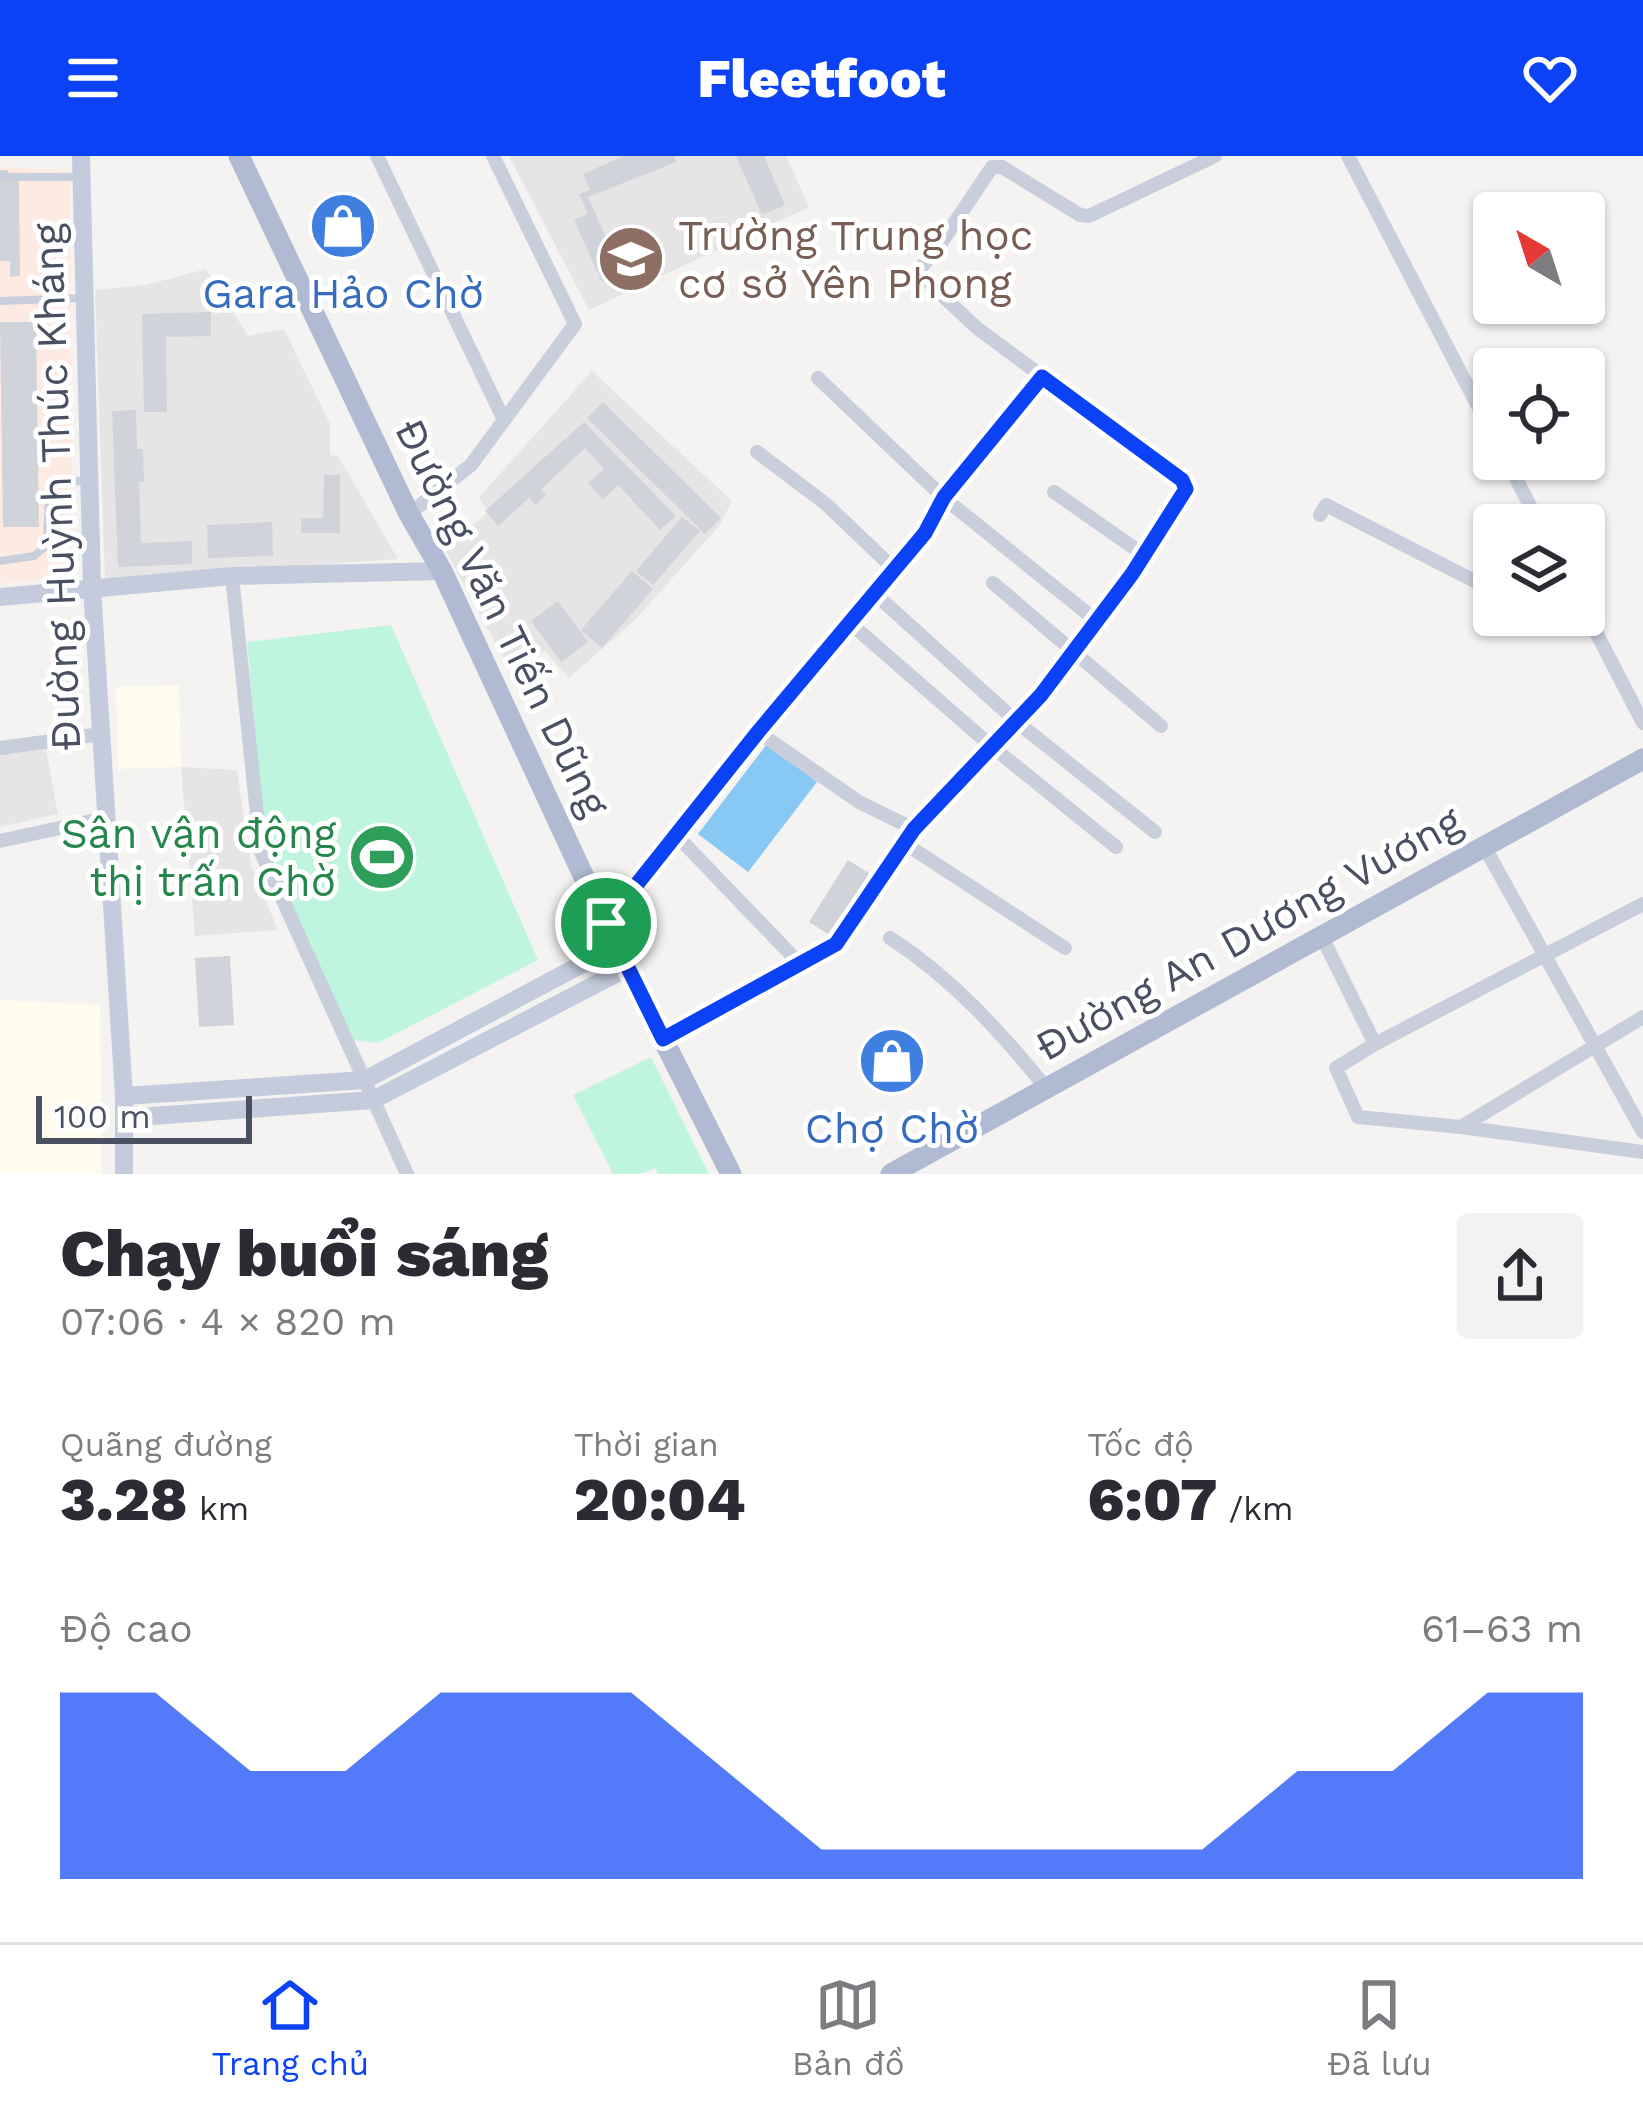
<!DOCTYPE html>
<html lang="vi">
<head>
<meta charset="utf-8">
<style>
  body { margin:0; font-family:"Work Sans",sans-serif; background:#f2f2f3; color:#2b2b33; height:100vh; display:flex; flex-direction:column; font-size:45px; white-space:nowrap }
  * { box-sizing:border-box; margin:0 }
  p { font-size:39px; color:#7c7c81 }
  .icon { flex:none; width:66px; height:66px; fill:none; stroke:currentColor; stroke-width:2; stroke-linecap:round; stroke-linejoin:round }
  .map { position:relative; height:1018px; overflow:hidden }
  .panel { display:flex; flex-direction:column; background:#fff; flex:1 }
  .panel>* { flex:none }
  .needle { width:78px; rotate:321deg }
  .tools { position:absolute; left:1473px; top:36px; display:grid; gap:24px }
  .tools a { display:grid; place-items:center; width:132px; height:132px; border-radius:12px; background:#fff; box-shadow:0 3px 9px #0004; font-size:60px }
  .scale { position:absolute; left:36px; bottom:30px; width:216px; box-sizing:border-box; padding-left:12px; border:6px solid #485062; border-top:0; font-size:33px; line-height:42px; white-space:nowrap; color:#485062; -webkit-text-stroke:9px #fff; paint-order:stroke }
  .pin { position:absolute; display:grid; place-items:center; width:102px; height:102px; color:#fff; margin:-51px; border:6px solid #fff; border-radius:50%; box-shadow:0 3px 12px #0007 }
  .round { display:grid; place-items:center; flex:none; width:126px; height:126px; border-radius:12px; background:#f2f2f3 }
  .overview { display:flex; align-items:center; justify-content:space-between; height:204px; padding:0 60px }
  h1 { font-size:66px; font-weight:800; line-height:90px }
  .metrics { display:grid; grid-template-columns:repeat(3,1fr); gap:18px; height:204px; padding:12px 60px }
  .metrics div { display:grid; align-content:center }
  .metrics b { font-size:60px; font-weight:800 }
  .metrics small { font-size:33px; font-weight:400 }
  .metrics p { font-size:33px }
  .chart { height:336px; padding:24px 60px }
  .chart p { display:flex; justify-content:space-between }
  .chart svg { width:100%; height:216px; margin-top:12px; fill:#0b42f6; opacity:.7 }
  header { display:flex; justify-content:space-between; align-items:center; height:156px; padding:0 60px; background:#0b42f6; color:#fff; font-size:54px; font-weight:800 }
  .tab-bar { display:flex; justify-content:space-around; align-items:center; height:168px; border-top:3px solid #e1e1e2; background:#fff; font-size:33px; color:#7c7c81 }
  .tab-bar a { display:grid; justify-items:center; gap:6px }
  .tab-bar .active { color:#0b42f6 }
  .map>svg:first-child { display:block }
  .commercial { fill:#fefced }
  .education { fill:#e6e4e4 }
  .medical { fill:#fdebe3 }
  .green { fill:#bff4de }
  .water { fill:#88c8f4 }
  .building { fill:#d1d3da }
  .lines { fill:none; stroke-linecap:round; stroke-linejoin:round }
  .lane { stroke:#c8cedb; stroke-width:8 }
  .street { stroke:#c8cedb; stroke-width:14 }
  .secondary { stroke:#c4cbdc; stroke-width:18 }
  .primary { stroke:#b0bbd3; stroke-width:21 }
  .route-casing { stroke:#fff; stroke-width:24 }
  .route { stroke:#0b42f6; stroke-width:15 }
  .labels { text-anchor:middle; stroke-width:10; stroke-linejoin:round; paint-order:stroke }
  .education-label { font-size:42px; fill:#785e54; stroke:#fff; text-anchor:start }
  .shop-label { font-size:42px; fill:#366cbe; stroke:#fff }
  .street-label { font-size:42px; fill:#485062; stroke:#fff }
  .leisure-label { font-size:42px; fill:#27864d; stroke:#fff; text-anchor:end }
</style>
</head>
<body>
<header><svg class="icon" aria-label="menu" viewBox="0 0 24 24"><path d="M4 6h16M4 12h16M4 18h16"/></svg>Fleetfoot<svg class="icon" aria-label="heart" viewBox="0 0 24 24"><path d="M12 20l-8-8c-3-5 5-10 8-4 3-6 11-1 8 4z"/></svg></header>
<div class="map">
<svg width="1643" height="1018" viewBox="0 0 1643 1018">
  <rect width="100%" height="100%" fill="#f5f3f2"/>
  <!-- commercial -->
  <g class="commercial">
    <path d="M179,529L181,611L118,613L116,531Z"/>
    <path d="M0,844L100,849L102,1018H0Z"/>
  </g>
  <!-- education -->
  <g class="education">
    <path d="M509,0H786L809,51L589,154Z"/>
    <path d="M206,113L248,180L284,173L330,268V299L338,300L398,403L105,424L95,134L146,129Z"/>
    <path d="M592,215L732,345L719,370L634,465L569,522L545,495L510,514L445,394L488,356L479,341Z"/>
    <path d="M44,583L58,658L0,671V588Z"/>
    <path d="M181,611L237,614L251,709L278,774L195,780Z"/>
  </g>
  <!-- medical -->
  <path class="medical" d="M0,11L70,14L73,420L0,428Z"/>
  <!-- green -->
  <g class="green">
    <path d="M391,469L538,804L378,887L352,884L266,692L247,486Z"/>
    <path d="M651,901L709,1018H658L655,1012L640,1018H613L573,939Z"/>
  </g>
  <!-- water -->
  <path class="water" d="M767,588L817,626L748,716L698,678Z"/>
  <!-- building -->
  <g class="building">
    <path d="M624,0H674L676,6L588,41L622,117L602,126L574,64L588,58L579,38L590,34L583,18Z"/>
    <path d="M736,0H764L785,49L762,59Z"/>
    <path d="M0,14H8V24H19L20,120L10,121V105H0Z"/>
    <path d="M211,156V180L166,181L167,256H144L142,158Z"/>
    <path d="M0,166H36L39,371H3Z"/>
    <path d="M603,246L721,362L705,378L587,262Z"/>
    <path d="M136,254L137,293H143L144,326H139L141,387L192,385V408L118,411L112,255Z"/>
    <path d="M584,266L676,360L660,374L618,329L603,343L588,327L604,313L585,292L541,333L546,339L535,349L529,342L498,370L485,355Z"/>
    <path d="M324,319H340V377H301V362H323Z"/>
    <path d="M682,361L700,375L653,429L636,415Z"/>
    <path d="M272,366L273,400L208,402L207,369Z"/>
    <path d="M632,415L653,433L602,492L581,474Z"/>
    <path d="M558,445L588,486L561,506L531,465Z"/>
    <path d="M848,704L875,721L836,783L809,766Z"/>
    <path d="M230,800L234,869L199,871L195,802Z"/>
  </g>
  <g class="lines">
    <!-- lane -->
    <g class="lane">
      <path d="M0,21H82"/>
      <path d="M0,145L83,142"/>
      <path d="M0,405L34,400L47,389L49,330L90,323"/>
    </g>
    <!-- street -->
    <g class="street">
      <path d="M377,0L504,264"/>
      <path d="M1348,0L1494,281"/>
      <path d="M818,222L944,342L1098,466"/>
      <path d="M757,296L826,348L894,413"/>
      <path d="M1506,303L1540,369"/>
      <path d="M1054,336L1144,399"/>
      <path d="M409,358L471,309L575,168L493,0"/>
      <path d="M1320,359L1326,349L1494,435"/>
      <path d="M232,420L261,696L407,1018"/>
      <path d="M993,427L1161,570"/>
      <path d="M874,437L1017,566L1155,676"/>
      <path d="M1584,453L1643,567"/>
      <path d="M850,467L990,589L1116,691"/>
      <path d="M758,576L859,646L914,673"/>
      <path d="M0,592L101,578"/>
      <path d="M678,681L799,807"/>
      <path d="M0,685L105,662"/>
      <path d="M904,687L1065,792"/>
      <path d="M1484,690L1643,976"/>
      <path d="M1643,748L1375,888L1336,912L1358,961L1461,971L1643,861"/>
      <path d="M606,767L758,576L925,377L944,342L1042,221"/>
      <path d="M1321,779L1375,888"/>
      <path d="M890,782C952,822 1000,875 1047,933"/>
      <path d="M663,883L836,788L872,729L914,673L930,660L990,589L1017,566L1098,466L1186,333L1182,324L977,172L917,116L937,93L992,11H1002L1080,59L1089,60L1215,0"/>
      <path d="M1461,971L1643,996"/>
    </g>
    <!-- secondary -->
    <g class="secondary">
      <path d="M81,0L92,431L124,940V1018"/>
      <path d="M0,441L232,420L442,415"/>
      <path d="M124,940L365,924L616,790"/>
      <path d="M125,962L373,944L629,811"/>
    </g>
    <!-- primary -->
    <g class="primary">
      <path d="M239,0L409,358L442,415L616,790L731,1018"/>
      <path d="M891,1018L1643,603"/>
    </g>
  </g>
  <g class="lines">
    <defs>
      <path id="route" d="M1042,221L1182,324L1186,333L1132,418L1041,539L914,673L836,788L663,883L606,767L758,576L925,377L944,341Z"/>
    </defs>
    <!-- route casing -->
    <use href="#route" class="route-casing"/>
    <!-- route -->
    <use href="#route" class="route"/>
  </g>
  <!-- icons -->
  <defs>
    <symbol id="shop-disc" viewBox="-11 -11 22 22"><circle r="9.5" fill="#3f7fe0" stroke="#fff"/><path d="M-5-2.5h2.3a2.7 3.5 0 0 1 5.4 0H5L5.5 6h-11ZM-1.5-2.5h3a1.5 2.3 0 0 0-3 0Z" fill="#fff"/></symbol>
    <symbol id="school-disc" viewBox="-11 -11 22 22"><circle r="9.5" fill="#8d6e63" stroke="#fff"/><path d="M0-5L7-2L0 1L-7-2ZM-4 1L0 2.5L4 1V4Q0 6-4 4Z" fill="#fff"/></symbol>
    <symbol id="stadium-disc" viewBox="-11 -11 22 22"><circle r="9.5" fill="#2e9e5b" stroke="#fff"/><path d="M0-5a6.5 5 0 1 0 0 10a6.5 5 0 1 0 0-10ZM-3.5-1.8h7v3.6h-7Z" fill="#fff"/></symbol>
  </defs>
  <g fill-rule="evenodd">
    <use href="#shop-disc" x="305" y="32" width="76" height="76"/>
    <use href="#school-disc" x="593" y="65" width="76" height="76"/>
    <use href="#stadium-disc" x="344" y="663" width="76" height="76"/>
    <use href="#shop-disc" x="854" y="867" width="76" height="76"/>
  </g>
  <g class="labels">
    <!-- education labels -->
    <g class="education-label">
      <text x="678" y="94">Trường Trung học<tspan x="678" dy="48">cơ sở Yên Phong</tspan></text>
    </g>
    <!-- shop labels -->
    <g class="shop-label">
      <text x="343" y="152">Gara Hảo Chờ</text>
      <text x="892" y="987">Chợ Chờ</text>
    </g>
    <!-- street labels -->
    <g class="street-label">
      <text transform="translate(56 331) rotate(-92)" y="15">Đường Huỳnh Thúc Kháng</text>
      <text transform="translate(503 461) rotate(64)" y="15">Đường Văn Tiến Dũng</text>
      <text transform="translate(1248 777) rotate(-29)" y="15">Đường An Dương Vương</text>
    </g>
    <!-- leisure labels -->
    <g class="leisure-label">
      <text x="336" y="692">Sân vận động<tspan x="336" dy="48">thị trấn Chờ</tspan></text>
    </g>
  </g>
</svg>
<div class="tools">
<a><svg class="needle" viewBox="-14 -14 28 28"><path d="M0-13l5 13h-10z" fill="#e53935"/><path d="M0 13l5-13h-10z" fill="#7c7c81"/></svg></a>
<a><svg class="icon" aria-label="locate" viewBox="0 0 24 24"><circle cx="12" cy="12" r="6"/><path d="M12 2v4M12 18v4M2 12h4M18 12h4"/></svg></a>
<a><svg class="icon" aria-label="layers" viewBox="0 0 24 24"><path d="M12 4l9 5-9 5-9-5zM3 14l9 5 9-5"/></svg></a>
</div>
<div class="scale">100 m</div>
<div class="pin" style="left:606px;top:767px;background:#1e9e55"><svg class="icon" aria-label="arrive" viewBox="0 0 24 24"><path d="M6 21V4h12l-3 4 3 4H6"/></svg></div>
</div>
<section class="panel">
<div class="overview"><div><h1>Chạy buổi sáng</h1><p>07:06 · 4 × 820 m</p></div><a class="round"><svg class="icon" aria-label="share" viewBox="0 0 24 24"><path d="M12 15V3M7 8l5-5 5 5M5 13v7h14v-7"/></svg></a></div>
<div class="metrics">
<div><p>Quãng đường</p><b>3.28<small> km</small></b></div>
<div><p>Thời gian</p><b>20:04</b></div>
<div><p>Tốc độ</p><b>6:07<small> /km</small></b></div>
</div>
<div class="chart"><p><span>Độ cao</span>61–63 m</p>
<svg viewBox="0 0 160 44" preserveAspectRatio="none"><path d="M0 44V6L10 6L20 22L30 22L40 6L50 6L60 6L70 22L80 38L90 38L100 38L110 38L120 38L130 22L140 22L150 6L160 6V44z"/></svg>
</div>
</section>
<nav class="tab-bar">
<a class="active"><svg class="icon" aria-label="home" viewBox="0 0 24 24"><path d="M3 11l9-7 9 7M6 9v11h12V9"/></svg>Trang chủ</a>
<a><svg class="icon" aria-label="map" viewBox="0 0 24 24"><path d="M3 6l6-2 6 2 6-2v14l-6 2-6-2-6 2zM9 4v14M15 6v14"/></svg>Bản đồ</a>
<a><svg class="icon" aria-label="saved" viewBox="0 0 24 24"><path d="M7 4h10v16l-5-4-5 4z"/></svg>Đã lưu</a>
</nav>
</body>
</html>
